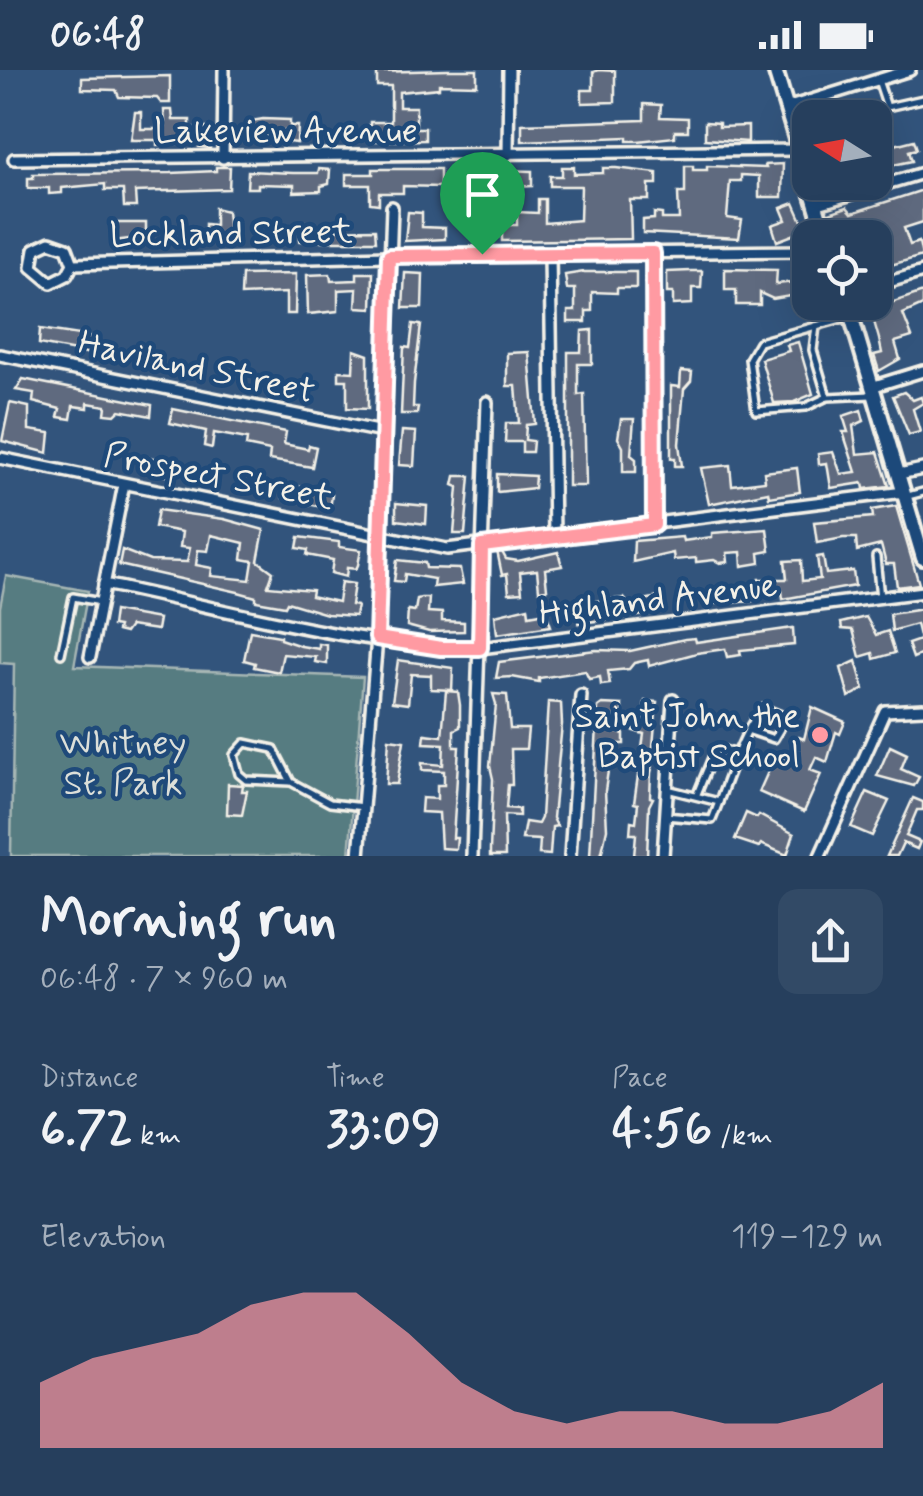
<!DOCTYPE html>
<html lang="en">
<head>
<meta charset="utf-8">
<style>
  body { margin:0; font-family:Mynerve,sans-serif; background:#324a66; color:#f1f3f6; height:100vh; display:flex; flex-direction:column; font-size:38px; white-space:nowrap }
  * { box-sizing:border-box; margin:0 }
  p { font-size:32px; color:#a4afbc }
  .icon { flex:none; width:55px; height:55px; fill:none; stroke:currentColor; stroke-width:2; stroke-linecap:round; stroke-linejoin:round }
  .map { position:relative; height:786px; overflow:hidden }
  .drawer { display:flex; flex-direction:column; background:#263f5d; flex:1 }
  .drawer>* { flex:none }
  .needle { width:65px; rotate:281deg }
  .buttons { position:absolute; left:792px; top:30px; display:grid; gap:20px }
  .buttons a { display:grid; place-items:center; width:100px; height:100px; border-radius:20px; background:#263f5d; box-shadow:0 10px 40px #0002,0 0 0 2px #425872; font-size:50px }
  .pin { position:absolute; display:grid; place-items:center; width:85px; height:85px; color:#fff; margin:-102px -42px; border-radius:50% 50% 50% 0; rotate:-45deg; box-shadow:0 0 10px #0007 }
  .pin .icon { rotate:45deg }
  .round { display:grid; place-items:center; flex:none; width:105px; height:105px; border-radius:20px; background:#324a66 }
  .headline { display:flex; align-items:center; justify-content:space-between; height:170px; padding:0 40px }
  h1 { font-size:55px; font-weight:800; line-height:75px }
  .figures { display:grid; grid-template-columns:repeat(3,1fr); gap:15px; height:170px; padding:10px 40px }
  .figures div { display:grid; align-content:center }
  .figures b { font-size:50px; font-weight:800 }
  .figures small { font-size:28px; font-weight:400 }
  .figures p { font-size:28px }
  .chart { height:280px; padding:20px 40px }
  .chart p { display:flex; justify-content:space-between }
  .chart svg { width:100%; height:180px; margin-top:10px; fill:#ff9aa2; opacity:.7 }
  .status { display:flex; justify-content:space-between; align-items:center; height:70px; padding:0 50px; background:#263f5d; direction:ltr }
  .status svg { height:28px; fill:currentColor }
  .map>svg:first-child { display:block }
  .green { fill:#577b81; stroke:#a6b6b4; stroke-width:2.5 }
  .building { fill:#5f6b7f; stroke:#f4f1e8; stroke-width:2.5; fill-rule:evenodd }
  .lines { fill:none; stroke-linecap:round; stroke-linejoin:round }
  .service-casing { stroke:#f4f1e8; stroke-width:12 }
  .minor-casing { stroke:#f4f1e8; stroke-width:16 }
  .secondary-casing { stroke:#f4f1e8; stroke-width:20 }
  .service { stroke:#1f4a7a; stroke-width:5 }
  .minor { stroke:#1f4a7a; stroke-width:9 }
  .secondary { stroke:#1f4a7a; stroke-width:12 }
  .route-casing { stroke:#fff; stroke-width:20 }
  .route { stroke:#ff9aa2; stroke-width:12 }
  .poi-dot { fill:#ff9aa2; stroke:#1f4a7a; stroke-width:4 }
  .labels { text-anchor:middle; stroke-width:9; stroke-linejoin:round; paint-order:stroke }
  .street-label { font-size:35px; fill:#f4f1e8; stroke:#1f4a7a }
  .poi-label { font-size:35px; fill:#f4f1e8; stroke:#1f4a7a; text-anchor:end }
  .park-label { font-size:35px; fill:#dcdfd9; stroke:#1f4a7a }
</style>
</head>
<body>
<div class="status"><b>06:48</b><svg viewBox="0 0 49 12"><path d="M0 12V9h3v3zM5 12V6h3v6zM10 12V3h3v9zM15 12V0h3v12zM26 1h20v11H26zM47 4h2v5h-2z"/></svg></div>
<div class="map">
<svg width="923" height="786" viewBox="0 0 923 786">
  <rect width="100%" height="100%" fill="#32547c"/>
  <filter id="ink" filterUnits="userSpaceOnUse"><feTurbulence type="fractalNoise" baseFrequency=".01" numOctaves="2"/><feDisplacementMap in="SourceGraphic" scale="20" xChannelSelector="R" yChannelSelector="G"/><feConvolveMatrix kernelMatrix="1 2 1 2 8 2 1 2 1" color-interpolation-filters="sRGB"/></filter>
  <g filter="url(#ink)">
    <!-- green -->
    <path class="green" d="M6,506L88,521L74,596L363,607L349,786H11L14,594L0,593V537Z"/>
    <!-- building -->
    <g class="building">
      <path d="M448,0H477V15L439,14V18L399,22V37H416V58H425V70L370,71V52H391V16H377V2Z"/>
      <path d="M598,0L615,1V32L582,33V20H593V2Z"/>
      <path d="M170,6V33H161L157,28L119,27L116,20L82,19V8Z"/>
      <path d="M644,34L661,35L660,47L688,48V61H675V67L638,71H627V67L522,71V54L644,50Z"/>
      <path d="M164,40H172L173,50H190V58H210V78L199,77L200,72L157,75V70H131L135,42H141V59H157V56H165Z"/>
      <path d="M263,49L290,50V56H298L297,73L288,72L289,61H268V67L250,63L251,51Z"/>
      <path d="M705,52L719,53V57L748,56V72L705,69Z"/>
      <path d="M914,70L917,79L909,81L912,91L879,98L875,80Z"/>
      <path d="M783,94L782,127H759V106L741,105V111H730L727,148L742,150L739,168L643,163V150L654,149V143L662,144V149H679L678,123H685V96H693V100H707V96L766,98L765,95Z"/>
      <path d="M216,97H230L229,119L135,122L136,137H124L123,120H105V114L62,118V123L49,124V118H28V108H33V104L171,103L216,101Z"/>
      <path d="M562,97H574V104L603,103V98H616L657,103V114H649V130H630L631,169L502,171V155H517V142L538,143V129H545V153L580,150L581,116H550V106H562Z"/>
      <path d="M319,99L330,100L329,114L321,116V121L294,122V115L258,114V118H247L248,101L293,103H318Z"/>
      <path d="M373,99H440V117L403,116V123H379V134L370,133V115H346V104H373Z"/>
      <path d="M501,100L532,101V116L502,118Z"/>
      <path d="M923,120V152L904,158L910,175L919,172L922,186L884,197L881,186L875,189V152L858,157L861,168H849L847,162L836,165L829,143L847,137L852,143Z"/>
      <path d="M794,133L806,160L777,171L772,155L786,150L781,138Z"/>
      <path d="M215,138L227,141L230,174L205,167V154L215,155Z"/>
      <path d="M408,142L422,143V157L445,158V169L405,171Z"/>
      <path d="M300,152H312V160L375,159L376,171H300Z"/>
      <path d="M113,153H146V167L113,171Z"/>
      <path d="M725,199L777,200L776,214L795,212L796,225L773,229L760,223V235H736V220H725Z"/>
      <path d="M691,201H702L701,218H692V234L673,235V223H667V202Z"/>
      <path d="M584,202H636V218H617V223L592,222V241H586V252H568V241H575V219H567L565,205Z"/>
      <path d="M357,203H373L372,238L356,237L357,219L338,220V241L308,244L307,205L330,204L331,211L357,210Z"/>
      <path d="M405,203L423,204L422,238H403Z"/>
      <path d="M296,204L295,244H286V223L241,225L242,205Z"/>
      <path d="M923,222V235L903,244L912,267L895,272L900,289L879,301L874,285L882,283L879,269L873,248L866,250L862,237L882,236Z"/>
      <path d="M413,254L421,255L414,313L413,337H418L417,344H401L404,277L410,278Z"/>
      <path d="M40,259L99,268L98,275L119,279L117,289L39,274Z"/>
      <path d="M592,260V294H578V325L584,324L586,416H568V282H581L582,261Z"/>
      <path d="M798,272L813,324L794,332L774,333L761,289L789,281L787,275Z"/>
      <path d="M354,280L368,285V339L347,338V310H339V301L353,302Z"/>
      <path d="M529,282L535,354L526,355L525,370L533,371L532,382H522V372H505L506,353H519L516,316H507V283Z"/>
      <path d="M681,301L692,302L691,311L684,319L679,374L682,396H675V388H671V316L680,317Z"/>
      <path d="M23,309L152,335L151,346L120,340L115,345L105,344L106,336L88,333V338L73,336L71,349L58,347L60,339L33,332L34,323L16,320Z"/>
      <path d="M904,322L913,330L921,327L923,333L913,339L920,362L909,365L893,326Z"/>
      <path d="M10,333L29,337V360L50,363L48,383L2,371Z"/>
      <path d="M173,339L286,362L284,374L308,379L309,375L316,377L312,397L269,390L270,381L246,376L247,369L214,363L212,378L204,376L206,361L170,353Z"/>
      <path d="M861,340L864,351L853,356L857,384L878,382L889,416L864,419L863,413L831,418L827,393L819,394L818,384L833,382L841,404L856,402L843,362H848L843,346Z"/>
      <path d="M621,349H634L631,385L636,389V402H623V377L618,368Z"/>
      <path d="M402,361L416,362L414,396L399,395Z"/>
      <path d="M144,387L173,390L177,394L174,408L143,400Z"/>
      <path d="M730,395L732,415L765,411L764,402L797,398L800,422L769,427L768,422L709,434L701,398Z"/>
      <path d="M497,404L535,406L534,418L497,422Z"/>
      <path d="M455,406H470L465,464H454L458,417L453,415Z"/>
      <path d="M285,413L332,425L330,439L283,428Z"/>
      <path d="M396,433L427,436L426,454L396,450Z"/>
      <path d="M896,436L919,514L897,517L894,494H886L881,475L857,481L856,468H843L817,473L814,452L873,447L872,440Z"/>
      <path d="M158,440L224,449L264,460L258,491L273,502L268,516L312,520L311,526L338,532L341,512L354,514L351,535L357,536L355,546L327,544L287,532L285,536L256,531V527L238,522L119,495L122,480L150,491L187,492L190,478L180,477L182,462L155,457ZM211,465L244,473L242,489L253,491L250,510L211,506L212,498L196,495L198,480L208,481Z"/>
      <path d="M767,459L770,481L759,483L760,493L742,496L741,482L727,483L728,492L720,493L714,490L696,492V488L674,490L673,483L633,492L634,471L682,467L683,471L712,467V463Z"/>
      <path d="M299,467L339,472V477L361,480L358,495L356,499L347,498L346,507L331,503L333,490L307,485L308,480L297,478Z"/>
      <path d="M501,480L506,489L518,491L558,482L562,496L545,499L547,519L539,520L537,500L520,502L522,522L509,523L507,504L502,505L497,481Z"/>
      <path d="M823,486L826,504L853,501L855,516L783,529L782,521L751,524L752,531L712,534L710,523L760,516L759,509H787L785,491L801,490L802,511L820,509L817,487Z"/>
      <path d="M397,490L425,493L426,498L460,499L463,514L433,517L434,509L405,504L404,512L394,511Z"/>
      <path d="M659,527L660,536L653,537L654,544L579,553L576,533L624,528L628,533Z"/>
      <path d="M421,528H429L428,542L442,543V551L464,552V561L429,562L407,556L408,540L415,541L417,529Z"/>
      <path d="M528,537L529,545L546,542L551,556L497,564L495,545Z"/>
      <path d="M923,539V584L913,588L908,574L920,570L916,554L892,561L890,544Z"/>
      <path d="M114,541L159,549L157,560L130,556L125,563L117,561L118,557L112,556Z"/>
      <path d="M866,547L876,565L888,561L895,583L874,589L873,583L860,587L853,560L842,559L841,553Z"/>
      <path d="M793,558L794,575L740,580L741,585L727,587L725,579L697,583L649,596L648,590L634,593L629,599L608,601L610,614L601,615L600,607L589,609L585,601L539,608V612L512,607L496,608L499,592L596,580L630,581L685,569L695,568L696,572Z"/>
      <path d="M250,561L280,566V569L301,576L319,579V574L327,575V594L315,592L316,587L283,584L279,602L254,597L255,593L244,590Z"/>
      <path d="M398,590L453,598L452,620L431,619V605L411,604L408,634L392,632Z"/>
      <path d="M856,591L864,619L849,627L841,598Z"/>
      <path d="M446,621L458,622L460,635V657L454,660V677H459L453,768H457L456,779L441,778L439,743L421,742L422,728L437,729V715H444V701L422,700V693L443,695L444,674L424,673L425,664L442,666Z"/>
      <path d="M493,624L507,625L510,659H528L526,679H511L512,715H508L506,738L519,739V746L504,745L505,786H490V780L493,709L490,696L496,634Z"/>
      <path d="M645,631L657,632L653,676H657L651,703L650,727L653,728L649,736L647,786H634L636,764H630L631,751L636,752L638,734L634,733L644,664L634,661V653L643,652Z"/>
      <path d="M548,632L561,633L562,654L553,748L557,756L552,757L550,785L539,784L540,770L522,769L525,752L538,754L541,748Z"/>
      <path d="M602,634L622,635V644L612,648L611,661L624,664V674H612L605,721L607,759L601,786H590L598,637Z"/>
      <path d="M812,637L845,652L840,664L836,662L827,692L816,687L810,700L821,704L804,742L759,722L776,684L789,690L799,667L804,669Z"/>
      <path d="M389,669L404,671L397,714H386Z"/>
      <path d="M890,676L907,684L901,699L919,707L914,716L877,706Z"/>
      <path d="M228,714L243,715L242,721H247L242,745L227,744Z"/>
      <path d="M867,722L889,731L872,766L851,757Z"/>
      <path d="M913,728L923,732V740H917L906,766L920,772L917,779L903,773L897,786H887Z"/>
      <path d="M746,743L757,748L759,745L794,764L787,785L761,774L759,777L735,769Z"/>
    </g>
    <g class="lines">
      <defs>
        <g id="service">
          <path d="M878,10L887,37L923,29"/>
          <path d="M848,247L759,272L749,289L756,341L806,337L827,327L872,325"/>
          <path d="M816,256L813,280L827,327"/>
          <path d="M908,426L923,422"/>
          <path d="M876,487L880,528"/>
          <path d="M61,584L73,527L101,532"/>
          <path d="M291,712L274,679L245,673L234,685L239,704L246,710L291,712L330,733L363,737"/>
          <path d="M667,719L719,732"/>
          <path d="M697,724L716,678L739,684"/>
          <path d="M665,746L712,750C723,724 744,653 764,638L779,644L780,659L774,669L750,661"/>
        </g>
        <g id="minor">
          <path d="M786,38L910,0"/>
          <path d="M508,85L509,0"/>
          <path d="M223,88L224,0"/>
          <path d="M14,89L799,80"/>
          <path d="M815,135L923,103"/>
          <path d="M653,183L654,455"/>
          <path d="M550,184L554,467"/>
          <path d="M73,194L67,205L51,213L32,197L35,179L50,172L67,178L73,194L426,185L810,181"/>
          <path d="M875,216L923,202"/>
          <path d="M0,285L382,362"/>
          <path d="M871,317L923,301"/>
          <path d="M0,388L447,479L904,422"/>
          <path d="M899,404L923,399"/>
          <path d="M104,514C227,539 354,577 480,578L923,522"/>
          <path d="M90,587L124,414"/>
          <path d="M359,786L377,568L392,137"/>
          <path d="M472,786L487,332"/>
          <path d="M570,786L581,625"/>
          <path d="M663,786L673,630"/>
          <path d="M820,786L885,641L923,639"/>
        </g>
        <g id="secondary">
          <path d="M775,0L826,168"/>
          <path d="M847,232L923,488"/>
        </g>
      </defs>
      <!-- service casing -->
      <use href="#service" class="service-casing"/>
      <!-- minor casing -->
      <use href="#minor" class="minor-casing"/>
      <!-- secondary casing -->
      <use href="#secondary" class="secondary-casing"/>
      <!-- service -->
      <use href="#service" class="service"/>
      <!-- minor -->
      <use href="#minor" class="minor"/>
      <!-- secondary -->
      <use href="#secondary" class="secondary"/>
    </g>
  </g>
  <g class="lines" filter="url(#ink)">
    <defs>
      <path id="route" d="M653,183L654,455L482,476L480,578H441L377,568L389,186Z"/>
    </defs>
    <!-- route casing -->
    <use href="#route" class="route-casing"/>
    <!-- route -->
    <use href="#route" class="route"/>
  </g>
  <!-- markers -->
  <circle class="poi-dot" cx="820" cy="665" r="10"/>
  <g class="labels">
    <!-- street labels -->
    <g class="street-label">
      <text x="286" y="72">Lakeview Avenue</text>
      <text transform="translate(231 162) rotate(-1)" y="12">Lockland Street</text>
      <text transform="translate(197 296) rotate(12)" y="12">Haviland Street</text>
      <text transform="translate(219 405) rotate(11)" y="12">Prospect Street</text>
      <text transform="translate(658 528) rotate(-7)" y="12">Highland Avenue</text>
    </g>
    <!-- poi labels -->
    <g class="poi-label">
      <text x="800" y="657">Saint John the<tspan x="800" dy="40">Baptist School</tspan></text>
    </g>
    <!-- park labels -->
    <g class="park-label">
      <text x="123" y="684">Whitney<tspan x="123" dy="40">St. Park</tspan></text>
    </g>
  </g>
</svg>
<div class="buttons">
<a><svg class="needle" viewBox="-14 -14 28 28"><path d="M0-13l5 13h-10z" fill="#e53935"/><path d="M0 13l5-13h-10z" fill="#a4afbc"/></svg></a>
<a><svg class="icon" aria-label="locate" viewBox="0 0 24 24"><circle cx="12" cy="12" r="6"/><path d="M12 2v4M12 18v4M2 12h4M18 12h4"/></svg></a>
</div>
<div class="pin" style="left:482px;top:184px;background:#1e9e55"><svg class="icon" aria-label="arrive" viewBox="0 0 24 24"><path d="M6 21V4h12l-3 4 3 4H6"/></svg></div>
</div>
<section class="drawer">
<div class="headline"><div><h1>Morning run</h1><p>06:48 · 7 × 960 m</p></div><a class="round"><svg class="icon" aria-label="share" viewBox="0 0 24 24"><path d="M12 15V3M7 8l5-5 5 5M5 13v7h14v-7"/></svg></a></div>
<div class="figures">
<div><p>Distance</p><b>6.72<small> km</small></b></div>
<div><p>Time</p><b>33:09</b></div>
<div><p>Pace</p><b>4:56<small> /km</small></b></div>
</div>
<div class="chart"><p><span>Elevation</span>119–129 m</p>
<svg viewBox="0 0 160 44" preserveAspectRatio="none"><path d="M0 44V28L10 22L20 19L30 16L40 9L50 6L60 6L70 16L80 28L90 35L100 38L110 35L120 35L130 38L140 38L150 35L160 28V44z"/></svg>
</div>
</section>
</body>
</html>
